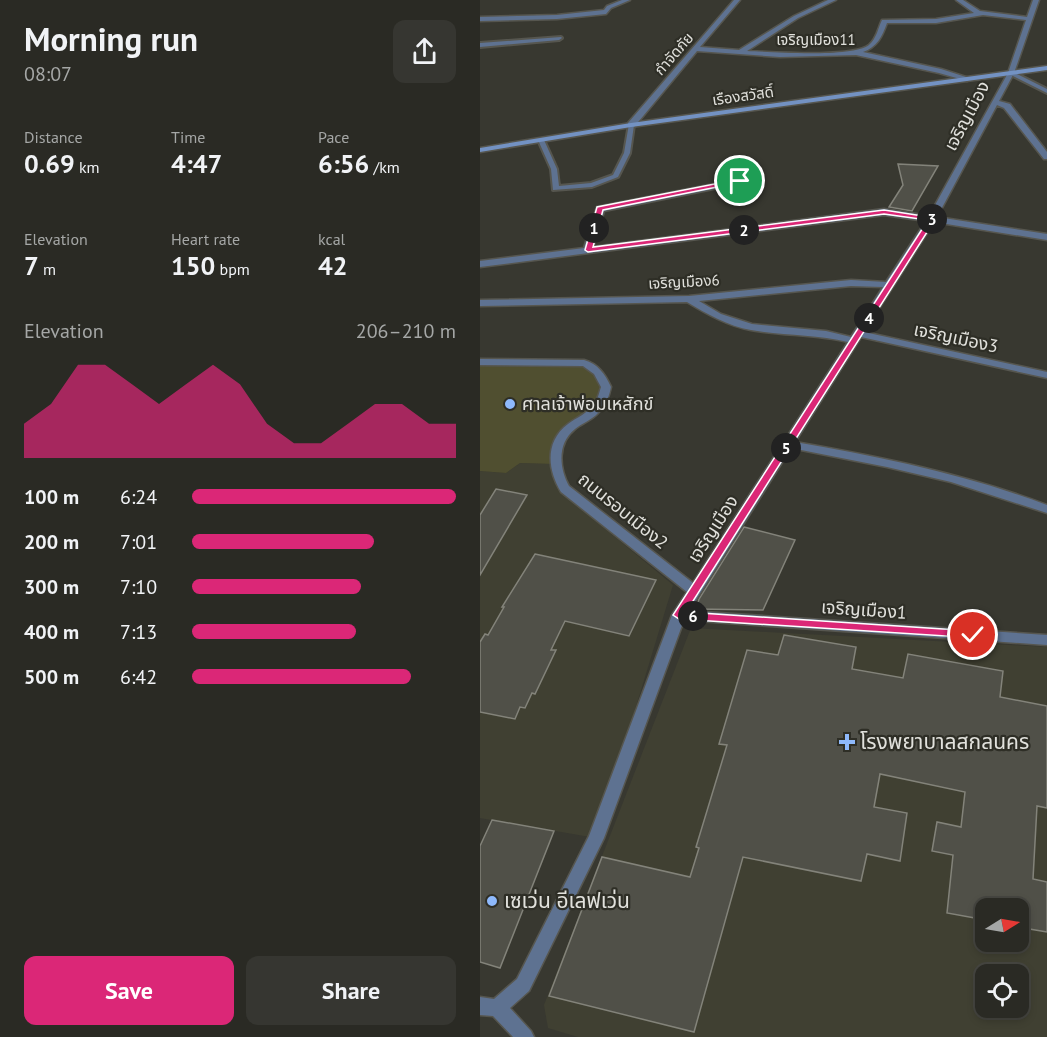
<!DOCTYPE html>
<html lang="en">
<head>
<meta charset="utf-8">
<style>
  body { margin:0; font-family:"PT Sans","Noto Sans Thai",sans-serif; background:#363631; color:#f1f3f6; height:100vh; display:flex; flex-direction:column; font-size:22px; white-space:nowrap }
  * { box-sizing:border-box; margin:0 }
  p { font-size:20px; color:#a5a7a6 }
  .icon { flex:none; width:33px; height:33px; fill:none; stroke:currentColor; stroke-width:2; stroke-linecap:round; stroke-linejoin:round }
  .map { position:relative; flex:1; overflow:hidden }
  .side { display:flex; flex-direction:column; background:#2a2a24; width:480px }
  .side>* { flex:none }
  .needle { width:39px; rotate:79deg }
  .fabs { position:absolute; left:495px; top:898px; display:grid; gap:12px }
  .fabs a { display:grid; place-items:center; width:54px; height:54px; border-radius:12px; background:#2a2a24; box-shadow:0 3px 9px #0003,0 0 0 2px #464641; font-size:30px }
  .pin { position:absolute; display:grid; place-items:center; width:51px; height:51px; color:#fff; margin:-26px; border:3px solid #fff; border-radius:50%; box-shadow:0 2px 6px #0007 }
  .km { position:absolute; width:30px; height:30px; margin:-15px; border-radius:50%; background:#222; color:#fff; font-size:16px; line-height:30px; text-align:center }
  .round { display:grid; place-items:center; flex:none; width:63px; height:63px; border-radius:12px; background:#363631 }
  .summary { display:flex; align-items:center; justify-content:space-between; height:102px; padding:0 24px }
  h1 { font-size:33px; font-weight:700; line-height:45px }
  .stats { display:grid; grid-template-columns:repeat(3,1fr); gap:9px; height:102px; padding:6px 24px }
  .stats div { display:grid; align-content:center }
  .stats b { font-size:26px; font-weight:700 }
  .stats small { font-size:16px; font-weight:400 }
  .stats p { font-size:16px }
  .chart { height:168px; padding:12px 24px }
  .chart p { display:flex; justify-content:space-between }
  .chart svg { width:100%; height:108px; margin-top:6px; fill:#db2777; opacity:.7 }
  .cta { display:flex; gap:12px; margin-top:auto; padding:12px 24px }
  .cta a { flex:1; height:69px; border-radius:12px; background:#db2777; color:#fff; font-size:24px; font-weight:700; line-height:69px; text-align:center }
  .cta a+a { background:#363631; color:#f1f3f6 }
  ul { padding:0 24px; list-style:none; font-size:20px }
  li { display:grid; grid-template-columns:96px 72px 1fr; align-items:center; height:45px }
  li i { height:15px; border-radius:8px; background:#db2777 }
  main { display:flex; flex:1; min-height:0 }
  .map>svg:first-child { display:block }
  .built { fill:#404032; fill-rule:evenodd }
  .green { fill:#504f30 }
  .building { fill:#505048; stroke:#83837a; stroke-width:1.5 }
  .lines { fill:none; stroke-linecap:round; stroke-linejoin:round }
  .lane-casing { stroke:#56564f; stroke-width:4 }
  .street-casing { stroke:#56564f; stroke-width:3 }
  .secondary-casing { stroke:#56564f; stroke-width:3 }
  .lane { fill:#5e7291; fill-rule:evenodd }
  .street { fill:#5e7291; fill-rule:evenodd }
  .secondary { fill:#7392c3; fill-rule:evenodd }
  .route { fill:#db2777; stroke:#fff; stroke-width:1.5 }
  .poi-dot { fill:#8eb9fc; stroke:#2e2e26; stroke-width:2 }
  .labels { text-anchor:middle; stroke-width:4.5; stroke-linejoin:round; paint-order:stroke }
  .far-street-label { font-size:15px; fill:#e1e1dc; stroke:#2e2e26 }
  .street-label { font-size:18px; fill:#e1e1dc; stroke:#2e2e26 }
  .poi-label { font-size:18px; fill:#e1e1dc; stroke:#2e2e26; text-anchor:start }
  .near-poi-label { font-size:21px; fill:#e1e1dc; stroke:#2e2e26; text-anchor:start }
</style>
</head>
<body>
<main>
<section class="side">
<div class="summary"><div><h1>Morning run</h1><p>08:07</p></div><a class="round"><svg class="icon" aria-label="share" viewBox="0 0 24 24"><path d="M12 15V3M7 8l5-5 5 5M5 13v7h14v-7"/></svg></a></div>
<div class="stats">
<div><p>Distance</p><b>0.69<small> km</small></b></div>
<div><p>Time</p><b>4:47</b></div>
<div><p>Pace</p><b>6:56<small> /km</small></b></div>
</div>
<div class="stats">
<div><p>Elevation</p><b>7<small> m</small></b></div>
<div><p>Heart rate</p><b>150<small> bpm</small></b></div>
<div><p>kcal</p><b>42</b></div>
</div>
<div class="chart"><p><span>Elevation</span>206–210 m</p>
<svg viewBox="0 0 160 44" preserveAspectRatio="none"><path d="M0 44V30L10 22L20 6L30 6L40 14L50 22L60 14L70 6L80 14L90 30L100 38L110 38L120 30L130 22L140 22L150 30L160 30V44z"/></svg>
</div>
<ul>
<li><b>100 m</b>6:24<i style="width:100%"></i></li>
<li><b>200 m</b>7:01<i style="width:69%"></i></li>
<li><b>300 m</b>7:10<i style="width:64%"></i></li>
<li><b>400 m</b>7:13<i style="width:62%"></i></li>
<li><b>500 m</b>6:42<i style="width:83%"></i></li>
</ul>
<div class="cta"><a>Save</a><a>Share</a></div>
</section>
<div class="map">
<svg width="567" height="1037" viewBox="0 0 567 1037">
  <rect width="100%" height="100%" fill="#383830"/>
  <!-- built -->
  <g class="built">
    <path d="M40,463L73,464L81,492L193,585L116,838L0,818V471L26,473Z"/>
    <path d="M211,628L567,647V1037H98L68,1028L64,1005ZM506,909H538V942H506ZM506,975H538V1008H506Z"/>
  </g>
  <!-- green -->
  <path class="green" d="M0,364L114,367L126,387L116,409L86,431L73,464L40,463L26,473L0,471Z"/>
  <!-- building -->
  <g class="building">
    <path d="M418,164L458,166L432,211L409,207L423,185Z"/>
    <path d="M16,489L47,495L0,575V515Z"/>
    <path d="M264,527L315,540L283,610L216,609L219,599Z"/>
    <path d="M55,554L176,580L149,636L85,621L71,650H76L55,694L52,693L45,708L40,707L35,719L0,712V642L5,634L8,635L24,607H22Z"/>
    <path d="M304,635L376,647L372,669L423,678L428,654L523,671L520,697L567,706V808L557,806L553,879L567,882V932L538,927V909H506V920L467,913L473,855L452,851L457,822L481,827L485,792L400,774L394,807L427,813L420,861L387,854L381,881L263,857L214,1032L69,996L122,857L210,877L219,848L216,847L247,745L239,744L267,650L298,655Z"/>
    <path d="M12,820L74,831L20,968L0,962V846Z"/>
  </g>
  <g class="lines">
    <defs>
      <g id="lane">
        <path d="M81,37L82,38L79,40L0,47V43Z"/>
        <path d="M529,72H533L567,89V93L529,74Z"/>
        <path d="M149,124L154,125L150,153L138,177L112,187L73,190L71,169L58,140L59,139L64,140L77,169L79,186L111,183L133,175L144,153Z"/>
      </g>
      <g id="street">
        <path d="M142,0H150L131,8L126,14L77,19L0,21V17L77,15L124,10L127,6Z"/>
        <path d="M254,0H260L220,47L259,50L314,16L348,0H356L318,18L267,51C291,52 372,58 389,45C397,38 398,28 402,20L456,19L494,13L476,0H483L500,11L547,17L553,0H559L534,73L519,101L530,104L567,152V159H564L524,108L517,105L457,217L567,234V240L454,222L384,332L567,372V378L381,337L315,442C401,457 485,474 567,505V513L471,482L407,467L311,448L209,611L567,635V645L204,620L124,838L49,991L30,1008L51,1031L54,1037H33L13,1016L0,1015V997L14,999L37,979L109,836L192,615L207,592L81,492C67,469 65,441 88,424C96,418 108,413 114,404C118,399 119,393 121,387L114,374L103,366L0,365V359L104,360C118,364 125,374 131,387C129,397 126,405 118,413C112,420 102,423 95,429C77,443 79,468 89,486L213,583L368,342C336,334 303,336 271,330C248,326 227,314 207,302L0,306V300L209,296L371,280L406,282L446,221L404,215L0,267V261L104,248L117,207L260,179H263V183L124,211L113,247L404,209L449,216L528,73L546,20L503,15L456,23H407C402,37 397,47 383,52L461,69L489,78L490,79L487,81L459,73L376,55L300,57L217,51L154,127H148V123ZM371,286L403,287L371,337L346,331L272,324L241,314L219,301Z"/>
      </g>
      <path id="secondary" d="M567,66V70L151,127L0,152V148L151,123Z"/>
    </defs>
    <!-- lane casing -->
    <use href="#lane" class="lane-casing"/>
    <!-- street casing -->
    <use href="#street" class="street-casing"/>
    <!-- secondary casing -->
    <use href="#secondary" class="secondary-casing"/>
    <!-- lane -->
    <use href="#lane" class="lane"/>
    <!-- street -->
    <use href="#street" class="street"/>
    <!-- secondary -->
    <use href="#secondary" class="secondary"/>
  </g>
  <!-- route -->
  <path class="route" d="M260,179L262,182L123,210L113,247L404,210L456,218L206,612L493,631L497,632V638L199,619L193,615L448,220L404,214L108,252L105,250L117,207Z"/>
  <!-- markers -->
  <g class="poi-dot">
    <circle cx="30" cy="404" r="6"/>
    <path d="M364 733h6v6h6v6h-6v6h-6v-6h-6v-6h6z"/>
    <circle cx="12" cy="901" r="6"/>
  </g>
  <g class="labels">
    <!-- far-street labels -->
    <g class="far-street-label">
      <text x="336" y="45">เจริญเมือง11</text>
      <text transform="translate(194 54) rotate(-49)" y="5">กำจัดภัย</text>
      <text transform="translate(263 96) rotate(-8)" y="5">เรืองสวัสดิ์</text>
      <text transform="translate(204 282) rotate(-3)" y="5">เจริญเมือง6</text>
    </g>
    <!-- street labels -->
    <g class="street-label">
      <text transform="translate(487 116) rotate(-62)" y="6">เจริญเมือง</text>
      <text transform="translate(476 338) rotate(12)" y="6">เจริญเมือง3</text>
      <text transform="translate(143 511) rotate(39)" y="6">ถนนรอบเมือง2</text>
      <text transform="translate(233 529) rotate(-57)" y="6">เจริญเมือง</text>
      <text transform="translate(384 610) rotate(4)" y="6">เจริญเมือง1</text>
    </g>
    <!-- poi labels -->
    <g class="poi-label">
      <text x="42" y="410">ศาลเจ้าพ่อมเหสักข์</text>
    </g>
    <!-- near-poi labels -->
    <g class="near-poi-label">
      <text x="380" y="749">โรงพยาบาลสกลนคร</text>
      <text x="24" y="908">เซเว่น อีเลฟเว่น</text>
    </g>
  </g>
</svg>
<div class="fabs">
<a><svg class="needle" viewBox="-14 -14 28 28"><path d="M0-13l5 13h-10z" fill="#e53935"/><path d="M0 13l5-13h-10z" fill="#a5a7a6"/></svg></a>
<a><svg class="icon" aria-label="locate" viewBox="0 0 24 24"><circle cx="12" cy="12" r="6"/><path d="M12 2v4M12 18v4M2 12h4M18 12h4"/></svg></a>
</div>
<div class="pin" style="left:260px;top:181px;background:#1e9e55"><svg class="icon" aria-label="arrive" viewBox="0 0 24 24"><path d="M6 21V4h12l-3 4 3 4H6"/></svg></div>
<div class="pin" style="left:493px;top:635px;background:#d93025"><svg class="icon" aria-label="check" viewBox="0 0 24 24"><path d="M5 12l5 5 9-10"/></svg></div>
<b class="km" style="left:114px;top:228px">1</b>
<b class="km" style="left:264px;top:230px">2</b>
<b class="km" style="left:452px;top:219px">3</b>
<b class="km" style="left:389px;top:318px">4</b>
<b class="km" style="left:306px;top:448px">5</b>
<b class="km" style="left:213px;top:616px">6</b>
</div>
</main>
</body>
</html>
